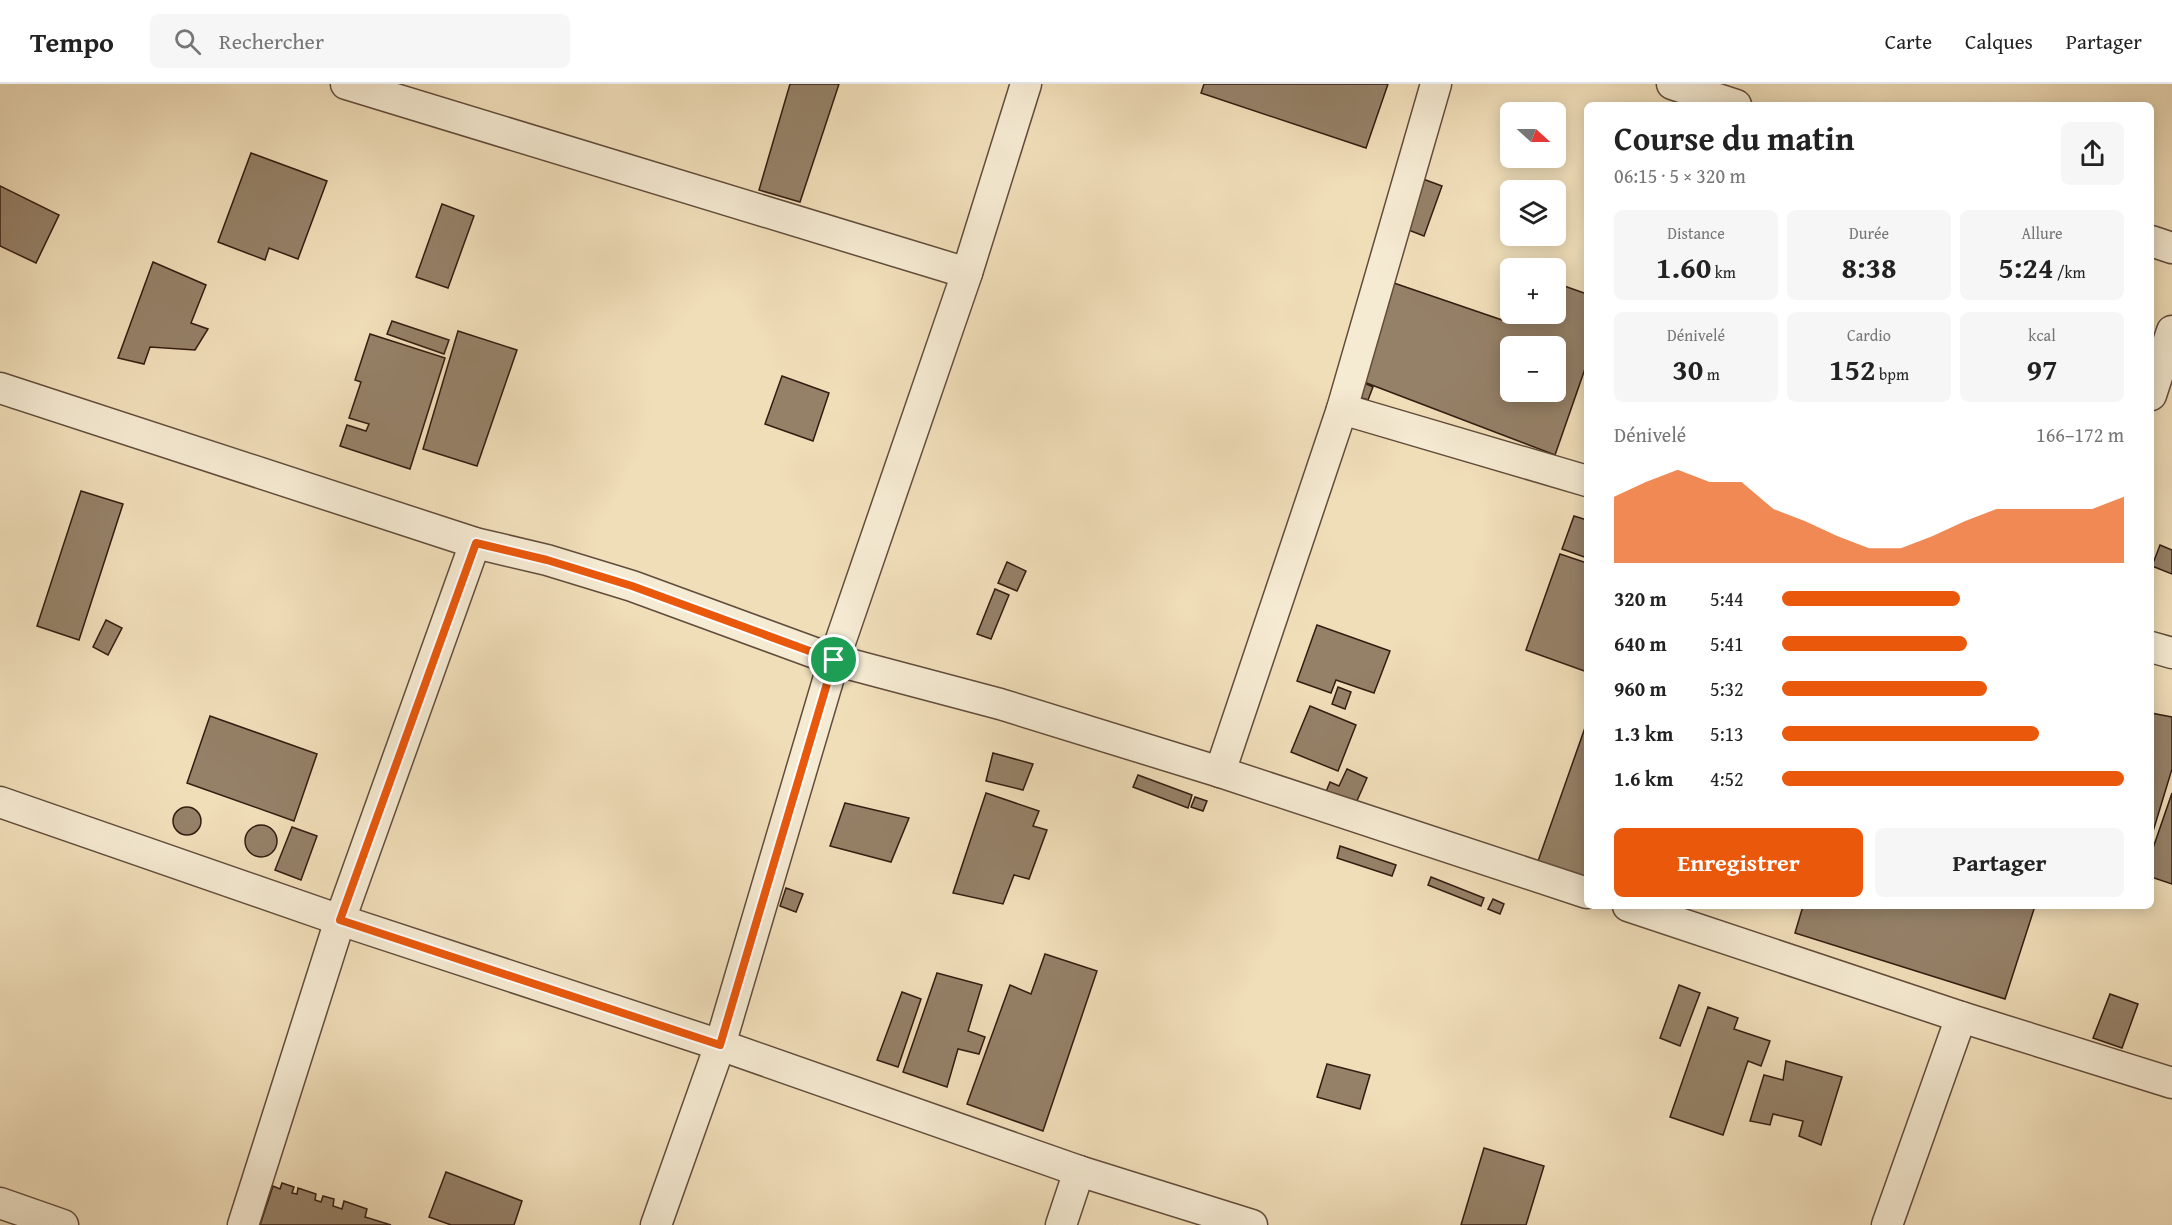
<!DOCTYPE html>
<html lang="fr">
<head>
<meta charset="utf-8">
<style>
  body { margin:0; font-family:"Gentium Book Plus",serif; background:#f6f6f6; color:#222; height:100vh; display:flex; flex-direction:column; font-size:22px; white-space:nowrap }
  * { box-sizing:border-box; margin:0 }
  p { font-size:20px; color:#767676 }
  .icon { flex:none; width:33px; height:33px; fill:none; stroke:currentColor; stroke-width:2; stroke-linecap:round; stroke-linejoin:round }
  .map { position:relative; flex:1; overflow:hidden }
  .details { position:absolute; left:1584px; top:18px; width:570px; height:807px; display:flex; flex-direction:column; background:#fff; border-radius:9px; box-shadow:0 3px 15px #0003 }
  .details>* { flex:none }
  .needle { width:39px; rotate:111deg }
  .controls { position:absolute; left:1500px; top:18px; display:grid; gap:12px }
  .controls a { display:grid; place-items:center; width:66px; height:66px; border-radius:9px; background:#fff; box-shadow:0 3px 15px #0003; font-size:30px }
  .pin { position:absolute; display:grid; place-items:center; width:51px; height:51px; color:#fff; margin:-26px; border:3px solid #fff; border-radius:50%; box-shadow:0 2px 6px #0007 }
  .round { display:grid; place-items:center; flex:none; width:63px; height:63px; border-radius:9px; background:#f6f6f6 }
  .head { display:flex; align-items:center; justify-content:space-between; height:102px; padding:0 30px }
  h1 { font-size:33px; font-weight:700; line-height:45px }
  .stats { display:grid; grid-template-columns:repeat(3,1fr); gap:9px; height:102px; padding:6px 30px }
  .stats div { display:grid; align-content:center; border-radius:9px; background:#f6f6f6; text-align:center }
  .stats b { font-size:30px; font-weight:700 }
  .stats small { font-size:16px; font-weight:400 }
  .stats p { font-size:16px }
  .chart { height:168px; padding:12px 30px }
  .chart p { display:flex; justify-content:space-between }
  .chart svg { width:100%; height:108px; margin-top:6px; fill:#ea580c; opacity:.7 }
  .primary-button { display:flex; gap:12px; margin-top:auto; padding:12px 30px }
  .primary-button a { flex:1; height:69px; border-radius:9px; background:#ea580c; color:#fff; font-size:24px; font-weight:700; line-height:69px; text-align:center }
  .primary-button a+a { background:#f6f6f6; color:#222 }
  ul { padding:0 30px; list-style:none; font-size:20px }
  li { display:grid; grid-template-columns:96px 72px 1fr; align-items:center; height:45px }
  li i { height:15px; border-radius:8px; background:#ea580c }
  header { display:flex; align-items:center; gap:36px; box-sizing:border-box; height:84px; padding:0 30px; background:#fff; border-bottom:2px solid #e0e0e0 }
  header strong { font-size:28px }
  nav { display:flex; gap:33px; margin-inline-start:auto; font-size:21px }
  .search { width:420px; height:54px; background:#f6f6f6; display:flex; align-items:center; gap:15px; box-sizing:border-box; padding:0 21px; border-radius:9px; color:#767676; font-size:22px }
  .map>svg:first-child { display:block }
  .building { fill:#958168; stroke:#331c11; stroke-width:1.5; fill-rule:evenodd }
  .lines { fill:none; stroke-linecap:round; stroke-linejoin:round }
  .minor-casing { stroke:#624c3b; stroke-width:33 }
  .minor { stroke:#f5ead2; stroke-width:30 }
  .route-casing { stroke:#fff; stroke-width:12 }
  .route { stroke:#ea580c; stroke-width:8 }
</style>
</head>
<body>
<header>
<strong>Tempo</strong>
<div class="search"><svg class="icon" aria-label="search" viewBox="0 0 24 24"><circle cx="10" cy="10" r="6"/><path d="M15 15l6 6"/></svg>Rechercher</div>
<nav><a>Carte</a><a>Calques</a><a>Partager</a></nav>
</header>
<div class="map">
<svg width="2172" height="1141" viewBox="0 0 2172 1141">
  <rect width="100%" height="100%" fill="#f0deb9"/>
  <filter id="stains"><feTurbulence type="fractalNoise" baseFrequency=".00333" numOctaves="4"/><feColorMatrix values="0 0 0 0 .2 0 0 0 0 .09 0 0 0 0 .02 0 0 0 .5 -.17"/></filter>
  <radialGradient id="worn" r=".72"><stop offset=".6" stop-color="#630" stop-opacity="0"/><stop offset="1" stop-color="#630" stop-opacity=".3"/></radialGradient>
  <!-- building -->
  <g class="building">
    <path d="M790,0H839L800,118L759,106Z"/>
    <path d="M1204,0H1388L1366,64L1201,9Z"/>
    <path d="M251,69L327,97L298,175L269,164L265,176L218,158Z"/>
    <path d="M1423,95L1442,102L1424,152L1406,145Z"/>
    <path d="M0,102L59,131L36,179L0,162Z"/>
    <path d="M442,120L474,132L448,204L416,193Z"/>
    <path d="M153,178L206,201L191,239L208,245L195,266L150,263L144,280L118,274Z"/>
    <path d="M1388,197L1508,238L1512,230H1556V199L1587,210V279L1555,371L1356,295ZM1510,262H1556V308H1510Z"/>
    <path d="M392,237L449,256L444,270L387,250Z"/>
    <path d="M458,247L517,266L477,382L423,365Z"/>
    <path d="M370,250L445,274L410,385L340,362L347,341L366,347L369,340L349,334L361,298L355,296Z"/>
    <path d="M782,292L829,309L813,357L765,340Z"/>
    <path d="M1356,295L1373,303L1368,316L1353,311Z"/>
    <path d="M81,407L123,420L79,556L37,542Z"/>
    <path d="M1574,432L1587,436V474L1562,465Z"/>
    <path d="M2160,461L2172,466V490L2152,482Z"/>
    <path d="M1560,470L1587,479V588L1526,566Z"/>
    <path d="M1007,478L1026,487L1017,507L998,499Z"/>
    <path d="M995,505L1009,511L991,555L977,550Z"/>
    <path d="M106,536L122,544L108,571L93,563Z"/>
    <path d="M1317,541L1390,567L1374,609L1336,596L1331,609L1297,597Z"/>
    <path d="M1338,603L1351,608L1345,625L1332,620Z"/>
    <path d="M1310,622L1356,641L1338,687L1291,668Z"/>
    <path d="M2151,629L2172,633V685L2151,754Z"/>
    <path d="M210,632L317,670L294,737L187,699Z"/>
    <path d="M1587,638V797L1537,780Z"/>
    <path d="M993,669L1033,680L1023,706L986,697Z"/>
    <path d="M1347,685L1367,694L1352,728L1323,715L1330,698L1339,702Z"/>
    <path d="M1138,691L1192,711L1188,724L1133,703Z"/>
    <path d="M986,709L1039,727L1033,742L1047,746L1029,795L1014,791L1003,820L953,809Z"/>
    <path d="M2172,709V800L2151,793V770Z"/>
    <path d="M1195,713L1207,717L1203,727L1191,723Z"/>
    <path d="M845,719L909,734L891,778L830,762Z"/>
    <circle cx="187" cy="737" r="14"/>
    <circle cx="261" cy="757" r="16"/>
    <path d="M292,743L317,752L301,796L275,786Z"/>
    <path d="M1340,762L1396,781L1392,792L1337,774Z"/>
    <path d="M1431,793L1484,814L1481,822L1428,801Z"/>
    <path d="M786,804L803,810L796,828L780,822Z"/>
    <path d="M1493,815L1504,820L1500,830L1488,825Z"/>
    <path d="M1803,822H2035L2005,915L1795,849Z"/>
    <path d="M1045,870L1097,887L1043,1047L967,1020L1010,901L1031,910Z"/>
    <path d="M937,889L982,901L968,947L985,953L979,970L958,965L947,1003L903,988Z"/>
    <path d="M1679,901L1700,909L1680,962L1660,954Z"/>
    <path d="M902,908L921,915L898,983L877,976Z"/>
    <path d="M2110,910L2138,920L2122,964L2093,954Z"/>
    <path d="M1708,923L1738,934L1734,945L1770,957L1761,982L1748,977L1723,1051L1670,1033Z"/>
    <path d="M1786,977L1842,993L1821,1061L1799,1052L1803,1037L1773,1030L1770,1041L1750,1037L1764,991L1783,996Z"/>
    <path d="M1327,980L1370,991L1360,1025L1317,1013Z"/>
    <path d="M1484,1064L1544,1082L1526,1141H1461Z"/>
    <path d="M446,1088L522,1117L514,1141H451L429,1133Z"/>
    <path d="M282,1099L294,1103L292,1109L297,1110L298,1104L316,1110L315,1116L321,1118L323,1112L334,1115L333,1122L342,1125L344,1117L367,1125L365,1133L391,1141H260L273,1102L280,1105Z"/>
  </g>
  <g class="lines">
    <defs>
      <g id="minor">
        <path d="M346,0L967,189"/>
        <path d="M1672,0L1736,21"/>
        <path d="M2151,157L2172,164"/>
        <path d="M0,304L475,459L547,476L632,502L834,576L1000,620L1220,688L1587,809"/>
        <path d="M2151,311L2172,247"/>
        <path d="M1342,325L1587,397"/>
        <path d="M2151,563L2172,569"/>
        <path d="M1220,688L1342,325L1436,0"/>
        <path d="M0,718L340,836L720,961L1079,1087L1252,1141"/>
        <path d="M1628,822L1961,933L2172,999"/>
        <path d="M0,1119L63,1141"/>
        <path d="M243,1141L340,836L475,459"/>
        <path d="M656,1141L720,961L834,576L967,189L1026,0"/>
        <path d="M1061,1141L1079,1087"/>
        <path d="M1887,1141L1961,933"/>
      </g>
    </defs>
    <!-- minor casing -->
    <use href="#minor" class="minor-casing"/>
    <!-- minor -->
    <use href="#minor" class="minor"/>
  </g>
  <g class="lines">
    <defs>
      <path id="route" d="M476,459L547,476L632,502L834,576L720,961L340,836Z"/>
    </defs>
    <!-- route casing -->
    <use href="#route" class="route-casing"/>
    <!-- route -->
    <use href="#route" class="route"/>
  </g>
  <rect width="100%" height="100%" filter="url(#stains)"/>
  <rect width="100%" height="100%" fill="url(#worn)"/>
</svg>
<div class="controls">
<a><svg class="needle" viewBox="-14 -14 28 28"><path d="M0-13l5 13h-10z" fill="#e53935"/><path d="M0 13l5-13h-10z" fill="#767676"/></svg></a>
<a><svg class="icon" aria-label="layers" viewBox="0 0 24 24"><path d="M12 4l9 5-9 5-9-5zM3 14l9 5 9-5"/></svg></a>
<a>+</a>
<a>−</a>
</div>
<div class="pin" style="left:834px;top:576px;background:#1e9e55"><svg class="icon" aria-label="arrive" viewBox="0 0 24 24"><path d="M6 21V4h12l-3 4 3 4H6"/></svg></div>
<section class="details">
<div class="head"><div><h1>Course du matin</h1><p>06:15 · 5 × 320 m</p></div><a class="round"><svg class="icon" aria-label="share" viewBox="0 0 24 24"><path d="M12 15V3M7 8l5-5 5 5M5 13v7h14v-7"/></svg></a></div>
<div class="stats">
<div><p>Distance</p><b>1.60<small> km</small></b></div>
<div><p>Durée</p><b>8:38</b></div>
<div><p>Allure</p><b>5:24<small> /km</small></b></div>
</div>
<div class="stats">
<div><p>Dénivelé</p><b>30<small> m</small></b></div>
<div><p>Cardio</p><b>152<small> bpm</small></b></div>
<div><p>kcal</p><b>97</b></div>
</div>
<div class="chart"><p><span>Dénivelé</span>166–172 m</p>
<svg viewBox="0 0 160 44" preserveAspectRatio="none"><path d="M0 44V17L10 11L20 6L30 11L40 11L50 22L60 27L70 33L80 38L90 38L100 33L110 27L120 22L130 22L140 22L150 22L160 17V44z"/></svg>
</div>
<ul>
<li><b>320 m</b>5:44<i style="width:52%"></i></li>
<li><b>640 m</b>5:41<i style="width:54%"></i></li>
<li><b>960 m</b>5:32<i style="width:60%"></i></li>
<li><b>1.3 km</b>5:13<i style="width:75%"></i></li>
<li><b>1.6 km</b>4:52<i style="width:100%"></i></li>
</ul>
<div class="primary-button"><a>Enregistrer</a><a>Partager</a></div>
</section>
</div>
</body>
</html>
